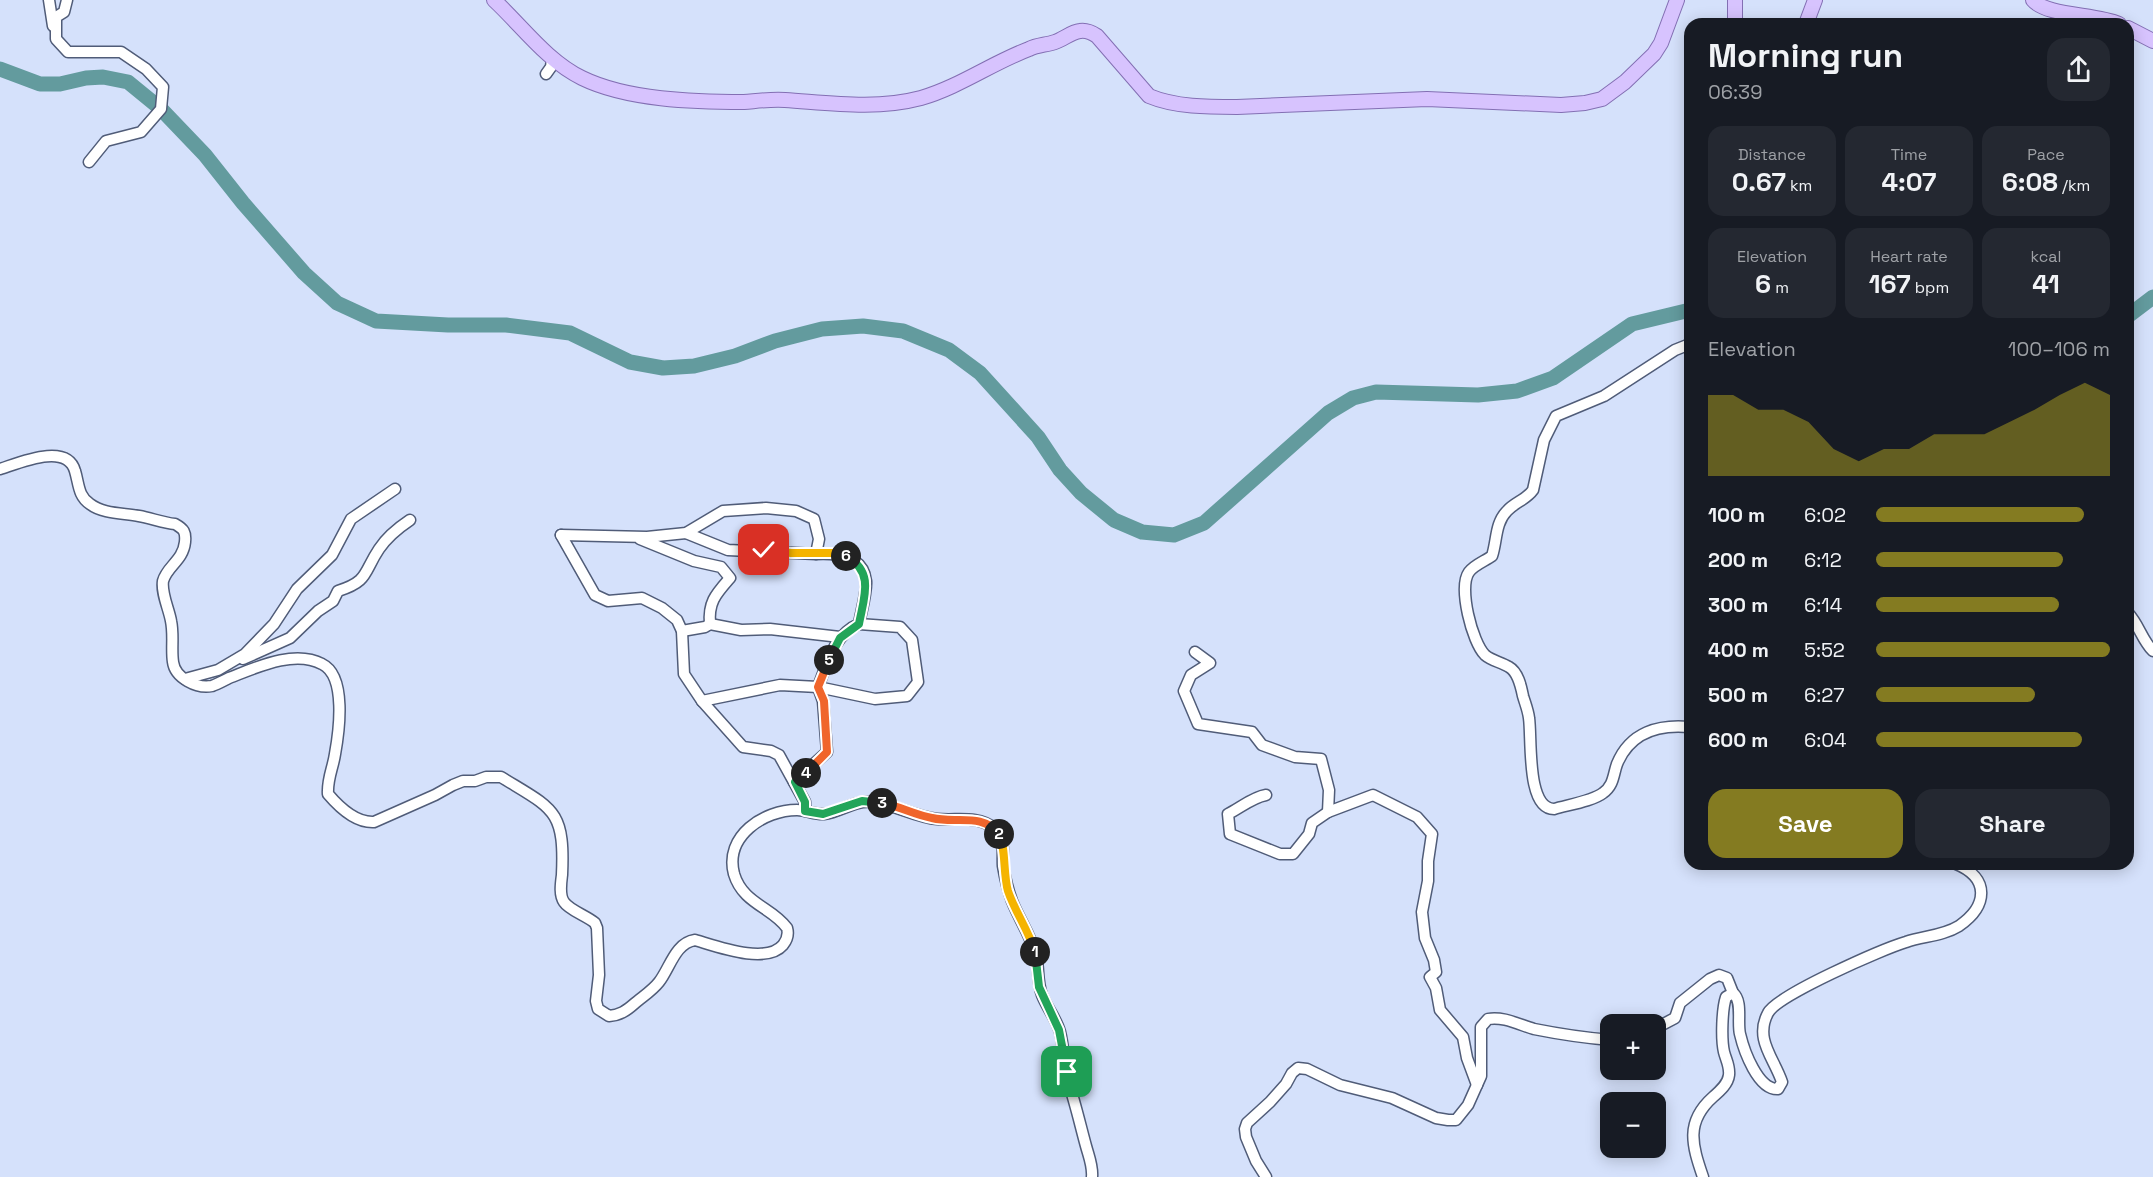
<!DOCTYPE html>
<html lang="en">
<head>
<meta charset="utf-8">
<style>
  body { margin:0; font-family:"Space Grotesk",sans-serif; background:#242831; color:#f1f3f6; height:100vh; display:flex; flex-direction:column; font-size:22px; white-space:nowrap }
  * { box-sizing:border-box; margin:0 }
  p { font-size:20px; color:#9ea1a6 }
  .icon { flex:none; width:33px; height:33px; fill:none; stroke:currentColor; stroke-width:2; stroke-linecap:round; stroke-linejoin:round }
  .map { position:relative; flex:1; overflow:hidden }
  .side { position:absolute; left:1684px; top:18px; width:450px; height:852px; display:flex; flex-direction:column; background:#171b24; border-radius:18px; box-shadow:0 3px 15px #0003 }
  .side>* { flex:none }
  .controls { position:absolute; left:1600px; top:1014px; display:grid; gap:12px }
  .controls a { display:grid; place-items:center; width:66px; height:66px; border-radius:12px; background:#171b24; box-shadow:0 3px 15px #0003; font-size:30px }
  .pin { position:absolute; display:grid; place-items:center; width:51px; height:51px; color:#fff; margin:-26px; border-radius:12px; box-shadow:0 3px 9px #0006 }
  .km { position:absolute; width:30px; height:30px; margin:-15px; border-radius:50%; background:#222; color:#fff; font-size:16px; line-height:30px; text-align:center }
  .round { display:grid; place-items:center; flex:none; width:63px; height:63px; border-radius:18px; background:#242831 }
  .head { display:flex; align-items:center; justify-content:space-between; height:102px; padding:0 24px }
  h1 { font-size:33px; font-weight:700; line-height:45px }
  .stats { display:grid; grid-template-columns:repeat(3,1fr); gap:9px; height:102px; padding:6px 24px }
  .stats div { display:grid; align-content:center; border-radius:15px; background:#242831; text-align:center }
  .stats b { font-size:26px; font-weight:700 }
  .stats small { font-size:16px; font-weight:400 }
  .stats p { font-size:16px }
  .chart { height:168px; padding:12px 24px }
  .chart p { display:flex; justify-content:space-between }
  .chart svg { width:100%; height:108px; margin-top:6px; fill:#847b21; opacity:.7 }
  .button { display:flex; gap:12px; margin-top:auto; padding:12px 24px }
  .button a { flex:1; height:69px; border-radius:18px; background:#847b21; color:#fff; font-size:24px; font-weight:700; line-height:69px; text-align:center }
  .button a+a { background:#242831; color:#f1f3f6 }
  ul { padding:0 24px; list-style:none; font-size:20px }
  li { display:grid; grid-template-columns:96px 72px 1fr; align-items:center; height:45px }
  li i { height:15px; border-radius:8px; background:#847b21 }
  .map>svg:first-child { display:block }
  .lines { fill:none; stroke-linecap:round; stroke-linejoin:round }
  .river { stroke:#639b9e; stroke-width:15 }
  .minor-casing { stroke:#505c78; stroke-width:13 }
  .major-casing { stroke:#836fb3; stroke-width:16 }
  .minor { stroke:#fff; stroke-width:10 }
  .major { stroke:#d7c3fe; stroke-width:14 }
  .split-1-casing { stroke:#fff; stroke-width:12 }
  .split-2-casing { stroke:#fff; stroke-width:12 }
  .split-3-casing { stroke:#fff; stroke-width:12 }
  .split-4-casing { stroke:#fff; stroke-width:12 }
  .split-5-casing { stroke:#fff; stroke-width:12 }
  .split-6-casing { stroke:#fff; stroke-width:12 }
  .split-7-casing { stroke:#fff; stroke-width:12 }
  .split-1 { stroke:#22a559; stroke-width:8 }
  .split-2 { stroke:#f5b400; stroke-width:8 }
  .split-3 { stroke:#f0652b; stroke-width:8 }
  .split-4 { stroke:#22a559; stroke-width:8 }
  .split-5 { stroke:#f0652b; stroke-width:8 }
  .split-6 { stroke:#22a559; stroke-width:8 }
  .split-7 { stroke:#f5b400; stroke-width:8 }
</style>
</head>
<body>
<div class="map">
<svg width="2153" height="1177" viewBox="0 0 2153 1177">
  <rect width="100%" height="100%" fill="#d5e1fb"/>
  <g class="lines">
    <!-- river -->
    <g class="river">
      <path d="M0,69L40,84H60L86,78L103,77L128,82L161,109L205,155L243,203L304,273L337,303L376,321L448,325H506L570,333L630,362L663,368L694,366L735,356L775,341L822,329L863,326L903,331L949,350L980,373L1038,437L1060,470L1081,493L1114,520L1142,532L1174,535L1204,523L1328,413L1353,398L1376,392L1478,395L1517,391L1553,378L1632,324L1690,310"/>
      <path d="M2128,316L2153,297"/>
    </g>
    <defs>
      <g id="minor">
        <path d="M49,0L53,26"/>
        <path d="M67,0L64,12L56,17V39L68,52H121L146,69L163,87L161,109L141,132L106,141L89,162"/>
        <path d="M546,74L551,67L552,59"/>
        <path d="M1690,344L1675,350L1604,396L1556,416L1544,440L1533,490C1526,500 1515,502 1507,511C1495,523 1497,541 1492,556C1485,561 1474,565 1469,572C1458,587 1472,642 1485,655C1492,661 1501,662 1509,667C1518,672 1521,686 1523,696C1525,703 1528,710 1529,718C1532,738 1526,809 1554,809C1567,805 1593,801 1603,793C1614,785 1613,775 1617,764C1630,732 1659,724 1690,727"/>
        <path d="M0,469C19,463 67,442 75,471C79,484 78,496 90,504C103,514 123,513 139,516C151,518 163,523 175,524C184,529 186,532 185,542C183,561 167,566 163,581C161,593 169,609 171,621C174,635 171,649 173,662C175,678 197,689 212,686C218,684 223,681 229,678C255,668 294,649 322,664C347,676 339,732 335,754C333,768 327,779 328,794C339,807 356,823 374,822L435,795L453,785L463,781H475L486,777H501C553,809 565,809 562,875C561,883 559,895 564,902C569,910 587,916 595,923L597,928L599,975L596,1001L598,1009L609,1016C620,1015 626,1011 634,1004C642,997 652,991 659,982C670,968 675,943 695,940C716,946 766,965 783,945C787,940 789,935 787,928C772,907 743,904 734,874C724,836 764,810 797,810C806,810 816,815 824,814C841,812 854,800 872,802C894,804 915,817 937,819C957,821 977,815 994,828C1006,838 1002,853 1003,866C1005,878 1008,890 1012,901C1019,919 1031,936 1036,955C1039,968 1037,982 1042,995C1047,1008 1056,1018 1060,1032C1064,1048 1064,1065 1068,1081C1075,1102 1080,1124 1086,1146C1089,1157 1093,1166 1092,1177"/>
        <path d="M686,533L728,550L816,554"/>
        <path d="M561,535L647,537L686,533L723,511L766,508L796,511L814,519L819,539L816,554C836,553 863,555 866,581C867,592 861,612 859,624C834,634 827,664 818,687L823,701L827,752L794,782"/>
        <path d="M561,535L595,595L608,601L642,598L662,608L677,620L682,631L684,674L702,701L743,747L771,751L779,755L805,802V811"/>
        <path d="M640,539L694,561L721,567L730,578C716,594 708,602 710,624L705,627L682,631"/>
        <path d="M2128,613C2139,625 2142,640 2153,651"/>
        <path d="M710,624L741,630L770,629L840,637"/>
        <path d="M1195,652L1210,663L1191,675L1184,691L1198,724L1252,732L1262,745L1295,757L1321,759L1329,790L1328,812"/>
        <path d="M243,659L290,638L318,611L333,601L338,591C369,581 363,573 379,549C387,537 398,528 410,520"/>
        <path d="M185,679L218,670L245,654L274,624L297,589L332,555L351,519L395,489"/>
        <path d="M702,701L780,685L818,687L875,699L907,696L918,682L912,640L900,627L859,624"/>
        <path d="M1266,795C1253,797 1240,808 1228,814L1230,834L1280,854H1293L1309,834L1312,823L1328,812L1373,795L1417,817L1432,834L1428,861V881L1422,912L1425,938L1434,960L1436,972L1430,977L1436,988L1440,1010L1463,1037L1467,1058L1477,1085"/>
        <path d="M1656,1028L1675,1018L1680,1003L1710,979L1719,975L1727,978L1733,993"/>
        <path d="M1266,1177L1256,1161L1246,1137L1245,1129L1247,1123L1270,1102L1286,1084L1292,1073L1298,1068L1307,1069L1340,1085L1392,1098L1436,1118L1448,1120H1456L1468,1105L1481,1076V1027L1488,1019C1503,1016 1520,1025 1534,1029C1559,1034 1586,1038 1611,1040"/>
        <path d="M1703,1177C1692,1145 1685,1122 1713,1097C1720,1091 1728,1084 1729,1075C1730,1066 1726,1060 1724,1052C1721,1039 1722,1009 1726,997L1733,993C1743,1001 1737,1022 1740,1034C1744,1051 1758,1090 1778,1089L1782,1082C1774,1058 1754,1039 1768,1013C1777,995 1883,949 1906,942C1923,936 1943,936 1959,926C1988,906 1990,878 1956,864"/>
      </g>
      <g id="major">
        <path d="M494,0C522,26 547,61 582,78C627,100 694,102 744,102C757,101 771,99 785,100C830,103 876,110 921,98C959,87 992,63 1029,49C1037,45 1046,45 1055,42C1064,39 1071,32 1080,31C1086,30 1091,32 1097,36L1149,96C1175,107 1208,107 1237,107L1427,99L1561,105L1585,103L1602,99L1625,82L1654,54L1661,43L1677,0"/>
        <path d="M1735,0V24"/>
        <path d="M2033,0C2046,16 2096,14 2119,24"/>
        <path d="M1806,24L1815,0"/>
        <path d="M2128,28L2153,41"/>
      </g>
    </defs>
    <!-- minor casing -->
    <use href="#minor" class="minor-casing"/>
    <!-- major casing -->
    <use href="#major" class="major-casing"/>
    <!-- minor -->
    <use href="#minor" class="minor"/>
    <!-- major -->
    <use href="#major" class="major"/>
  </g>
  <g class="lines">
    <defs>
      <path id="split-1" d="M1035,952L1039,987L1059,1030L1067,1072"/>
      <path id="split-2" d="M999,834C1006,847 1003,874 1008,891C1015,912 1029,931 1035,952"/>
      <path id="split-3" d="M882,803C899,806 915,815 932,818C956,824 982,812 999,834"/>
      <path id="split-4" d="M806,773L795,782L805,802V811L823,814L862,801L882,803"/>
      <path id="split-5" d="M806,773L827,752L824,701L818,687L829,660"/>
      <path id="split-6" d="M829,660L840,638L859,624C864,597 875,572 846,556"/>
      <path id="split-7" d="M764,550L791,553H839L846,556"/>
    </defs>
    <!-- split-1 casing -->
    <use href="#split-1" class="split-1-casing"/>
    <!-- split-2 casing -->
    <use href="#split-2" class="split-2-casing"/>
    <!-- split-3 casing -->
    <use href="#split-3" class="split-3-casing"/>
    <!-- split-4 casing -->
    <use href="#split-4" class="split-4-casing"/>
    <!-- split-5 casing -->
    <use href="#split-5" class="split-5-casing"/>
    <!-- split-6 casing -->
    <use href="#split-6" class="split-6-casing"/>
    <!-- split-7 casing -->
    <use href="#split-7" class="split-7-casing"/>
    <!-- split-1 -->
    <use href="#split-1" class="split-1"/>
    <!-- split-2 -->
    <use href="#split-2" class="split-2"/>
    <!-- split-3 -->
    <use href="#split-3" class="split-3"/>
    <!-- split-4 -->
    <use href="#split-4" class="split-4"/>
    <!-- split-5 -->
    <use href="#split-5" class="split-5"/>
    <!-- split-6 -->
    <use href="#split-6" class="split-6"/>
    <!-- split-7 -->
    <use href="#split-7" class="split-7"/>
  </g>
</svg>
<div class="controls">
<a>+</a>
<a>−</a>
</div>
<div class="pin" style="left:1067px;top:1072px;background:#1e9e55"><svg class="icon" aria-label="arrive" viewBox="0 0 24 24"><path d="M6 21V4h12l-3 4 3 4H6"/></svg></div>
<div class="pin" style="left:764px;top:550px;background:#d93025"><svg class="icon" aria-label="check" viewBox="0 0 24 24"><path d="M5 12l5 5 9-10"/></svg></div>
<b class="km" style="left:1035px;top:952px">1</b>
<b class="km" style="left:999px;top:834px">2</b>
<b class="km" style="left:882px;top:803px">3</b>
<b class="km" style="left:806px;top:773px">4</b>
<b class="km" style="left:829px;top:660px">5</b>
<b class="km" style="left:846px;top:556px">6</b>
<section class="side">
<div class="head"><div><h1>Morning run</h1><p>06:39</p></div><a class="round"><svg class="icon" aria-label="share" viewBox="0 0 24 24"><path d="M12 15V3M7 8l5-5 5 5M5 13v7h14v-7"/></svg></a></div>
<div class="stats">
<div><p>Distance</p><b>0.67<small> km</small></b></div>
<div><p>Time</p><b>4:07</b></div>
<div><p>Pace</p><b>6:08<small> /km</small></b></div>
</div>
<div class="stats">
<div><p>Elevation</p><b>6<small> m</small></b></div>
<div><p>Heart rate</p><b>167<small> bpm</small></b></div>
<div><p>kcal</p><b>41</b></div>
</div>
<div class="chart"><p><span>Elevation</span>100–106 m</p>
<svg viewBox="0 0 160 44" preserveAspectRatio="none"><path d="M0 44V11L10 11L20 17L30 17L40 22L50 33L60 38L70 33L80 33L90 27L100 27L110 27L120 22L130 17L140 11L150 6L160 11V44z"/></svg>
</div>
<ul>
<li><b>100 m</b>6:02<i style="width:89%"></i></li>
<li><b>200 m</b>6:12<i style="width:80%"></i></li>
<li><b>300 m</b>6:14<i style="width:78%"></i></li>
<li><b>400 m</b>5:52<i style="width:100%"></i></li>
<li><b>500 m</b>6:27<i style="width:68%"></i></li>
<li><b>600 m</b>6:04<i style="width:88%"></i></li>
</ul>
<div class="button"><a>Save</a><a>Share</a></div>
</section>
</div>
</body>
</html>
